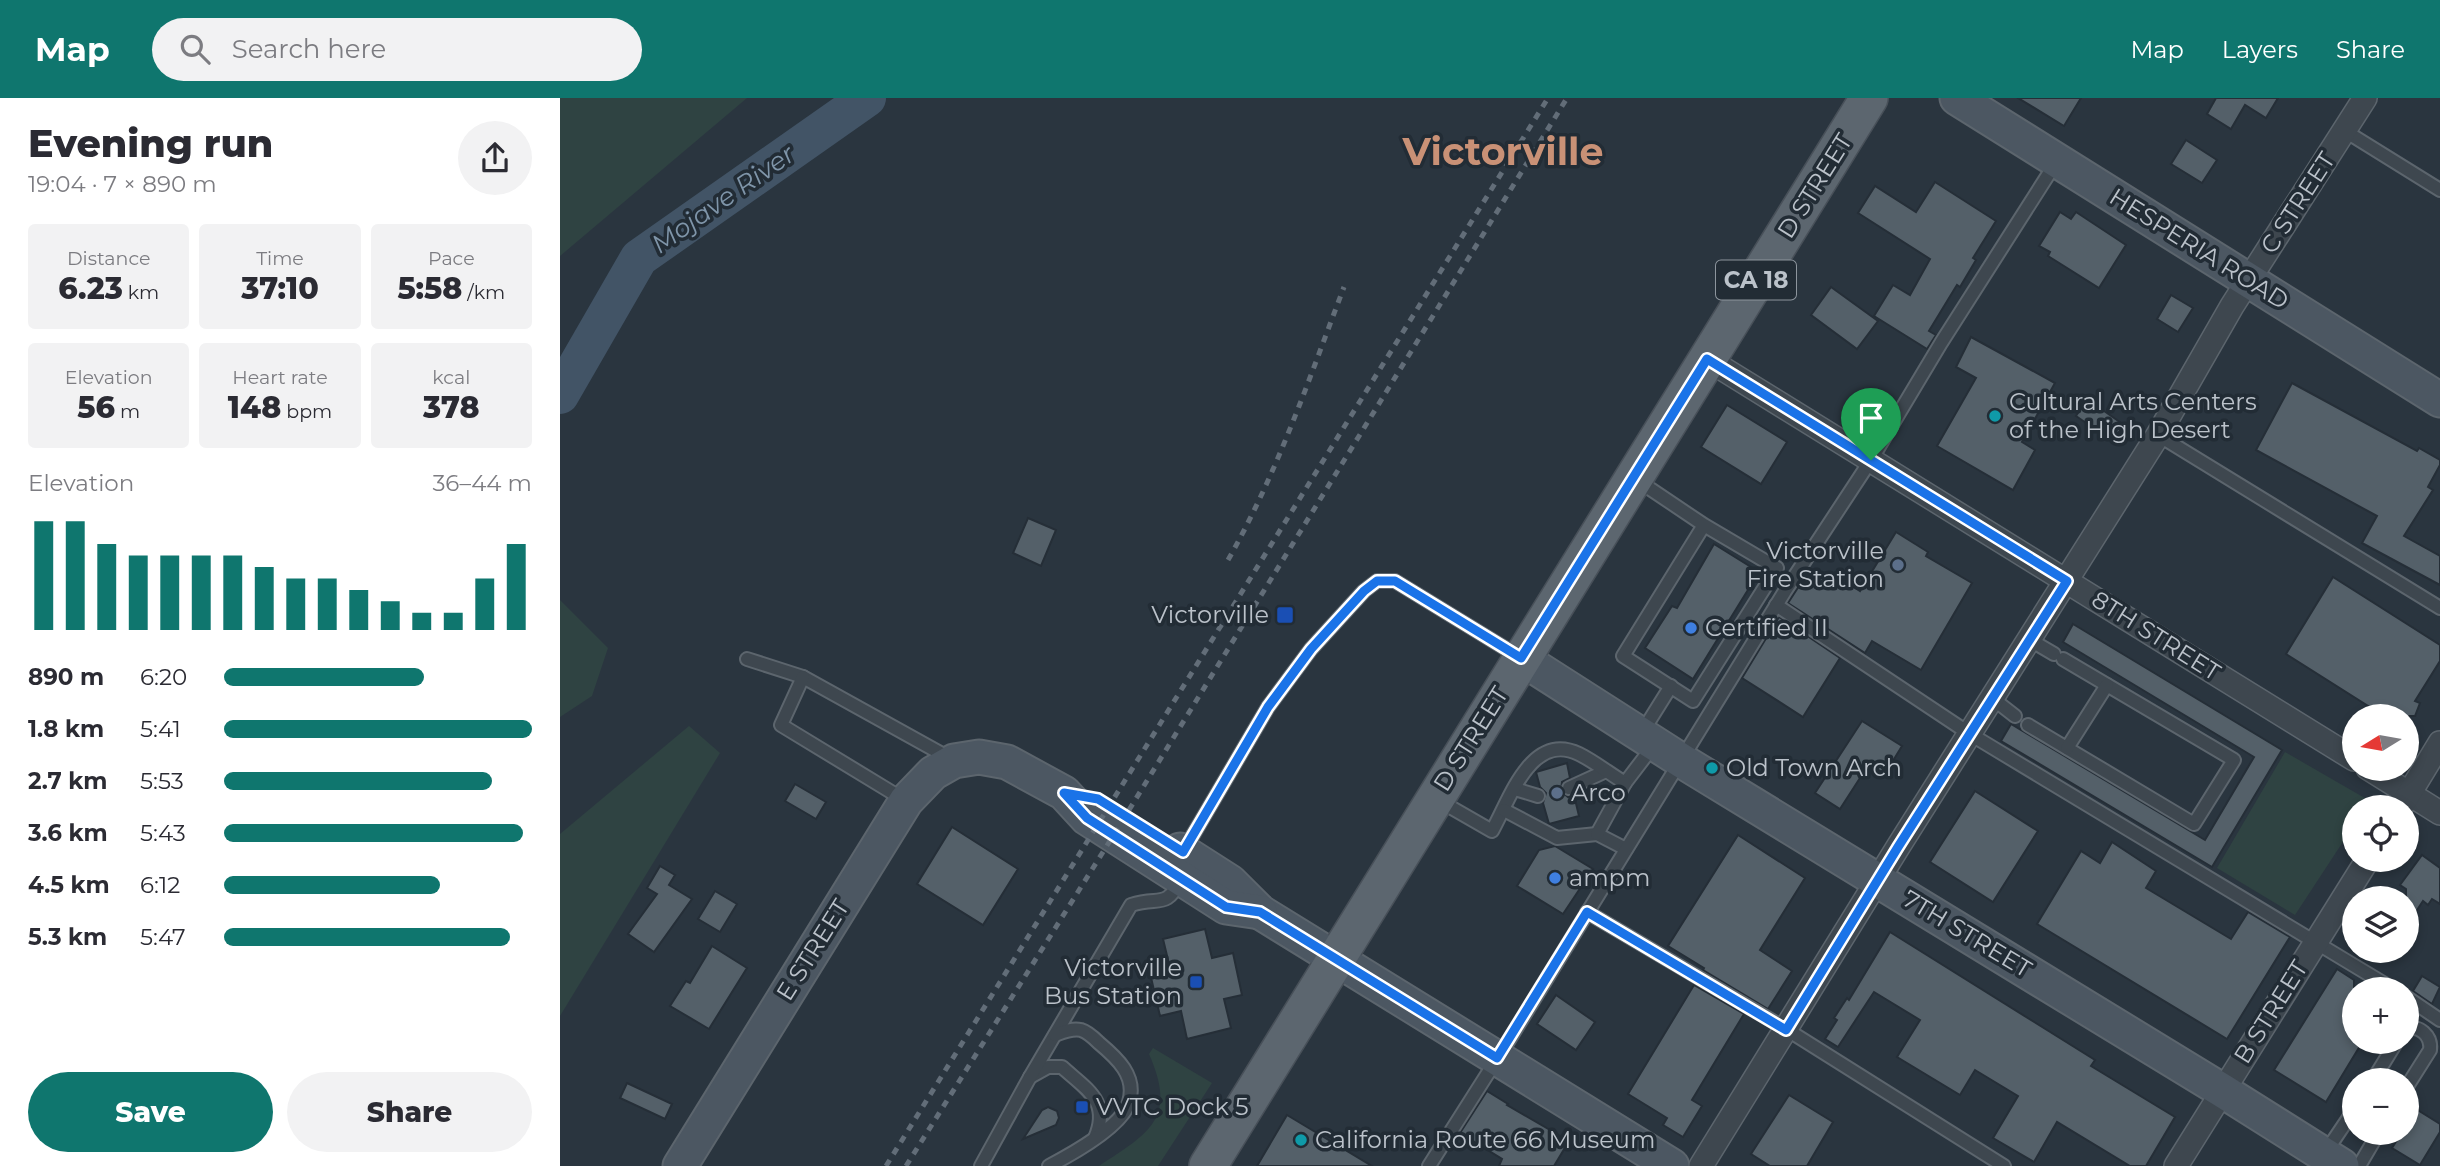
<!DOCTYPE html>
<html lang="en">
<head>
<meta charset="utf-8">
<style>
  body { margin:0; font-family:Montserrat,sans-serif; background:#f2f2f3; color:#2b2b33; height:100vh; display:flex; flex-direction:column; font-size:26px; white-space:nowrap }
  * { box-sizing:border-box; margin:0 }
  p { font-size:23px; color:#7c7c81 }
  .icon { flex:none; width:38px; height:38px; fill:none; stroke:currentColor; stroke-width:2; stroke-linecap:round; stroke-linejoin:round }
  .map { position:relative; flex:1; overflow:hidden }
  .side { display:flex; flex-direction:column; background:#fff; width:560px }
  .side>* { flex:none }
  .needle { width:46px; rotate:259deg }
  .tools { position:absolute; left:1782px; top:606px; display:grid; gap:14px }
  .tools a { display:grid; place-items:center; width:77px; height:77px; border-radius:50%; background:#fff; box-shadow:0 4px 10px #0003; font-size:35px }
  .pin { position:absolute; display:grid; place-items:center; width:60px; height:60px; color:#fff; margin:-72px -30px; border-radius:50% 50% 50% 0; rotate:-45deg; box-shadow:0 0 7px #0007 }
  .pin .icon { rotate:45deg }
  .round { display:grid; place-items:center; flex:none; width:74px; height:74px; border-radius:37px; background:#f2f2f3 }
  .summary { display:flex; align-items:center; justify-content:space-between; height:119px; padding:0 28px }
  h1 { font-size:38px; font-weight:800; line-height:52px }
  .stats { display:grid; grid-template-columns:repeat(3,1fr); gap:10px; height:119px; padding:7px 28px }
  .stats div { display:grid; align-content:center; border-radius:7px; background:#f2f2f3; text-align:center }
  .stats b { font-size:30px; font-weight:800 }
  .stats small { font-size:19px; font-weight:400 }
  .stats p { font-size:19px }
  .chart { height:196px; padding:14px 28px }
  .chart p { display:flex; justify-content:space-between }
  .chart svg { width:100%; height:126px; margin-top:7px; stroke:#0f766e; stroke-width:6 }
  .cta { display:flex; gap:14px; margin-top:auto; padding:14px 28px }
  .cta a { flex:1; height:80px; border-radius:42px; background:#0f766e; color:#fff; font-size:28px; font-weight:800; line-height:80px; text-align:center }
  .cta a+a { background:#f2f2f3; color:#2b2b33 }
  ul { padding:0 28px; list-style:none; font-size:23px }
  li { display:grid; grid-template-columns:112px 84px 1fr; align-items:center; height:52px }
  li i { height:18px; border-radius:9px; background:#0f766e }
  header { display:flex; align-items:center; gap:42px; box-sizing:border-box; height:98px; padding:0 35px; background:#0f766e; color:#fff }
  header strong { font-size:33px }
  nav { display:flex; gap:38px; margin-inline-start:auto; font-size:24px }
  .search { width:490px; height:63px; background:#f2f2f3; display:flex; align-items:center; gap:18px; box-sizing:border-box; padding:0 24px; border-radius:38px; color:#7c7c81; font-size:26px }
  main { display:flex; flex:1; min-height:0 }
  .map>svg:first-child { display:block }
  .green { fill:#2f4342 }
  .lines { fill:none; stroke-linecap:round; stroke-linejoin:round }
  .river { stroke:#425466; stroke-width:38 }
  .building { fill:#546069; stroke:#252e37; stroke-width:2 }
  .lane-casing { stroke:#5c656d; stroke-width:16 }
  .street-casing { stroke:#5c656d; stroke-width:26 }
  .secondary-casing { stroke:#5c656d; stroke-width:37 }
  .primary-casing { stroke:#485059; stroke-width:40 }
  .lane { stroke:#3e474f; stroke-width:12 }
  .street { stroke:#3e474f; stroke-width:23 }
  .secondary { stroke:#4c5762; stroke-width:33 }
  .primary { stroke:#5c666f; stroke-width:37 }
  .rail { stroke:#626d78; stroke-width:5; stroke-dasharray:7 7; stroke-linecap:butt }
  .route-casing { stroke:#fff; stroke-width:14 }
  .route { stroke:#1a73e8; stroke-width:9 }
  .culture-dot { fill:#0f9aa8; stroke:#222c35; stroke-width:2.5 }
  .service-dot { fill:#5c6f8a; stroke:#222c35; stroke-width:2.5 }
  .transit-dot { fill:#1a4fb4; stroke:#222c35; stroke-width:2.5 }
  .shop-dot { fill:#3f7fe0; stroke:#222c35; stroke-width:2.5 }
  .labels { text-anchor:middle; stroke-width:7; stroke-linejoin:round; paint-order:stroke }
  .shield { fill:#222c35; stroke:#8d959d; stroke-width:2 }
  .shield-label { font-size:23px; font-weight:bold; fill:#bbc2ca }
  .street-label { font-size:24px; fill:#bbc2ca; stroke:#222c35 }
  .poi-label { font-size:24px; fill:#bbc2ca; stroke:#222c35; text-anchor:start }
  .water-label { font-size:26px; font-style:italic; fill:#7f95a9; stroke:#222c35 }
  .town-label { font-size:38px; font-weight:bold; fill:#c99176; stroke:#222c35 }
</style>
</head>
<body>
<header>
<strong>Map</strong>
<div class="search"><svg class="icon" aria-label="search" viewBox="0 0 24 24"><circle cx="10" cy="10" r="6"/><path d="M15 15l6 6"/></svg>Search here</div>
<nav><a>Map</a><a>Layers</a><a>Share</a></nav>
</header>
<main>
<section class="side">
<div class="summary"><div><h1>Evening run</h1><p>19:04 · 7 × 890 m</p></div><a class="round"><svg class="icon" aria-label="share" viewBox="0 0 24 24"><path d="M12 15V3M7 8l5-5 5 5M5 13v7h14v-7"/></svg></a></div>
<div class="stats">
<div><p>Distance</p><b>6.23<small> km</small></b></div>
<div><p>Time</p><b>37:10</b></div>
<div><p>Pace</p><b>5:58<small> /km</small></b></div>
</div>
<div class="stats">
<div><p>Elevation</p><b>56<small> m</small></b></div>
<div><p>Heart rate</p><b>148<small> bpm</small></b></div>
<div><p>kcal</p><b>378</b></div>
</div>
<div class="chart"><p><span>Elevation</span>36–44 m</p>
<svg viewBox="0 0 160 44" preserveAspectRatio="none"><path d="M5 44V6M15 44V6M25 44V14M35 44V18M45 44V18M55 44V18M65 44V18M75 44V22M85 44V26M95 44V26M105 44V30M115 44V34M125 44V38M135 44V38M145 44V26M155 44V14"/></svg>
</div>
<ul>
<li><b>890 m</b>6:20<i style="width:65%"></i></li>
<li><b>1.8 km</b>5:41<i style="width:100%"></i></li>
<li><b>2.7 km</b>5:53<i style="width:87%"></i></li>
<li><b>3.6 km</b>5:43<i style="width:97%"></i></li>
<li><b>4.5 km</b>6:12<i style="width:70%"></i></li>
<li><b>5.3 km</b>5:47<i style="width:93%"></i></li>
</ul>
<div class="cta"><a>Save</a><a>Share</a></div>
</section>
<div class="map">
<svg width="1880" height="1068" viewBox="0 0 1880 1068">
  <rect width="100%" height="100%" fill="#2a353f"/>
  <!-- green -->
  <g class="green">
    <path d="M0,0H187L0,158Z"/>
    <path d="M0,502L48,550L32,598L0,619Z"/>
    <path d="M129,628L160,655L0,918V736Z"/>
    <path d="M1725,654L1810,703L1806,709H1794V727L1735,817L1657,770Z"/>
    <path d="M593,950L652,985L598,1068H539C591,1034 617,1020 589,956Z"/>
  </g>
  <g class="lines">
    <!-- river -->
    <path class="river" d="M0,297L79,160L307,0"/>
  </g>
  <!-- building -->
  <g class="building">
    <path d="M1458,0H1521L1504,28Z"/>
    <path d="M1656,0H1718L1706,20L1685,7L1671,31L1647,16Z"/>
    <path d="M1626,42L1657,62L1642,85L1611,66Z"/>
    <path d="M1375,84L1436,123L1413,160L1416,162L1400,189L1397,187L1369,233L1376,237L1367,251L1314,218L1333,187L1350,197L1370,161L1298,115L1315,88L1356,114Z"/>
    <path d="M1500,114L1511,121L1516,114L1566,147L1539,190L1488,158L1490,154L1479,148Z"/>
    <path d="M1271,189L1318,223L1297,251L1251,217Z"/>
    <path d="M1611,197L1633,210L1618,234L1597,221Z"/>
    <path d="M1411,239L1495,285L1462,344L1475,352L1453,392L1377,348L1416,280L1396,269Z"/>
    <path d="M1732,285L1857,353L1859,350L1880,362V367L1868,389L1873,392L1844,438L1880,458V487L1802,445L1817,418L1696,352Z"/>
    <path d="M1527,301L1564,327L1552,343L1516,318Z"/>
    <path d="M1167,307L1227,344L1201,386L1141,349Z"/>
    <path d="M468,420L496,432L481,468L453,455Z"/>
    <path d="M1336,434L1368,454L1366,458L1412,485L1361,572L1312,543L1305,555L1228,505L1250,471L1276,488L1281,480L1300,493Z"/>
    <path d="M1154,446L1199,474L1133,581L1085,550L1112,508L1117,510Z"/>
    <path d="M1773,479L1880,547V563L1855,603L1860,605L1855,618H1824L1726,556Z"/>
    <path d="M1219,519L1280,560L1243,619L1182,580Z"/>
    <path d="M1513,526L1722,652L1652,769L1441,643L1451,626L1645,742L1694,659L1503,544Z"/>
    <path d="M1302,623L1342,648L1325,676L1309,666L1280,711L1255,695Z"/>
    <path d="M1007,665L1010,680L1002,684L1001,693L1008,699L1014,697L1019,718L989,726L983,705L986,695L980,689L976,674Z"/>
    <path d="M235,686L266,704L256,721L225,703Z"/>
    <path d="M1415,693L1478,733L1433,804L1370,764Z"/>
    <path d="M392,729L458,771L423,827L357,786Z"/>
    <path d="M1178,737L1245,780L1200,852L1232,873L1208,911L1143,872L1144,870L1108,848Z"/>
    <path d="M1552,744L1596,773L1586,790L1671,841L1688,814L1730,839L1667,941L1477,826L1521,753L1540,765Z"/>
    <path d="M995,748L1033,771L1003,816L957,788L979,752Z"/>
    <path d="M1862,757L1880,770V806L1872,801L1868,807L1863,803L1846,829V791L1840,787Z"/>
    <path d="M100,768L115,777L109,787L132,801L94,854L68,836L97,796L87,790Z"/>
    <path d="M155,793L177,806L160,834L138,821Z"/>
    <path d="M645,831L652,860L673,855L682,897L664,901L671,930L627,941L621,913L600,918L589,871L609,866L603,841Z"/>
    <path d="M1330,834L1535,962L1531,968L1615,1019L1586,1068H1570L1497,1024L1474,1064L1433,1040L1458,998L1415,972L1400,997L1337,959L1360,922L1314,894L1278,949L1265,941L1277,922L1274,920L1287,900L1289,902Z"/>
    <path d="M152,848L187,870L149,931L110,908L126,883L130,885Z"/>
    <path d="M1777,871L1794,882V943H1803L1766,1004L1714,972Z"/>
    <path d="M1862,878L1880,889L1872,906L1853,893Z"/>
    <path d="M1134,887L1184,916L1132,1002L1142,1008L1123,1039L1103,1027L1107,1020L1068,996Z"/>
    <path d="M996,897L1035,924L1016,952L977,926Z"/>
    <path d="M67,985L112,1006L105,1021L60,1000Z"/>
    <path d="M927,993L948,1006L947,1007L1009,1043L994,1068H939L942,1061L900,1035Z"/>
    <path d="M1229,997L1273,1024L1247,1068H1210L1191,1056Z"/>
    <path d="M488,1009L497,1013L499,1020L496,1027L463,1041L482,1012Z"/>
    <path d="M1856,1011L1880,1026V1034L1860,1067L1832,1050L1842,1034H1846V1027Z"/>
    <path d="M727,1017L812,1068H697Z"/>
  </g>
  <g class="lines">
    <defs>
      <g id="lane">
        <path d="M1785,33L1880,92"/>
        <path d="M1598,337L1880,510"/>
        <path d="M1077,382L1144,427L1217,470L1133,603L1063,558L1144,427"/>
        <path d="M1216,507L1410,636L1833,891"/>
        <path d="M1470,542L1494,556"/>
        <path d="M187,561L243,579L391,661"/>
        <path d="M243,579L221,627L346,703"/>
        <path d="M1432,600L1455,618"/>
        <path d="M1468,627L1634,726L1674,662L1503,561"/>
        <path d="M1081,636L1111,588"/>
        <path d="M1507,650L1547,587"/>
        <path d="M1009,690L1046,673"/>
        <path d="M955,691L978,698"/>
        <path d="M878,702L932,733C950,701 971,633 1019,656C1035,664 1050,676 1065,685L1094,647"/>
        <path d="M944,712L997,740L1037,736L1066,751"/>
        <path d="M1037,736L1065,685"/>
        <path d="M623,754L708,609L751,551L804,493L817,483H835L961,560"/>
        <path d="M1027,814L1226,931L1444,1068"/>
        <path d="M1846,899L1880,922"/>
        <path d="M1846,931C1859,926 1872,938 1870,952L1846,990"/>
        <path d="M470,979L488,969H502C526,991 551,1003 535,1040"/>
        <path d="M1813,982L1837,943"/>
        <path d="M1765,1055L1794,1012"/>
        <path d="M421,1068L470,979L571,807C600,797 604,813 622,781"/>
        <path d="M489,1068C510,1057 563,1028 569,1004C577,978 557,960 539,945C534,940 528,934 521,932C512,930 503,934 495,937"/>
        <path d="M869,1068L949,942L1225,493L1311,362L1381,245L1497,63"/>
        <path d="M1799,1068L1819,1034"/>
      </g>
      <g id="street">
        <path d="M1147,261L1794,661"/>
        <path d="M1808,670L1880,715"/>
        <path d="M1841,709L1880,645"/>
        <path d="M1141,1068L1338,749L1598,337L1672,208L1805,0"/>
        <path d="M1616,1068L1808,761"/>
      </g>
      <g id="secondary">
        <path d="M1397,0L1880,302"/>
        <path d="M961,560L1122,663L1663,993L1782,1068"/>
        <path d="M620,752L670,784L700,814L1112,1068"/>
        <path d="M120,1068L346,703L373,675L394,663L419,659L447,664L504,695L527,720L666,809L700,814"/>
      </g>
      <path id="primary" d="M648,1068L1309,0"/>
    </defs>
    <!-- lane casing -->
    <use href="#lane" class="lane-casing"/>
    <!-- street casing -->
    <use href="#street" class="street-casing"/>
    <!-- secondary casing -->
    <use href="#secondary" class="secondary-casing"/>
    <!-- primary casing -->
    <use href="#primary" class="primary-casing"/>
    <!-- lane -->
    <use href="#lane" class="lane"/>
    <!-- street -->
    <use href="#street" class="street"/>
    <!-- secondary -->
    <use href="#secondary" class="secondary"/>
    <!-- primary -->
    <use href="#primary" class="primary"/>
    <!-- rail -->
    <g class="rail">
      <path d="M668,462C717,376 749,281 784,189"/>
      <path d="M326,1068L988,0"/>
      <path d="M346,1068L553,738L1007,0"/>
    </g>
  </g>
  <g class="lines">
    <defs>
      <path id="route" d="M1147,261L1507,483L1338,749L1226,932L1027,814L937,960L700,814L666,809L527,720L504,695L538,701L623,754L708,609L751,551L804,493L817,483H835L961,560Z"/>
    </defs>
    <!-- route casing -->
    <use href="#route" class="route-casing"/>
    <!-- route -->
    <use href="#route" class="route"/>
  </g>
  <!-- markers -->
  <g class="culture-dot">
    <circle cx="1435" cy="318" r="7"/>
    <circle cx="1152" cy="670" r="7"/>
    <circle cx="741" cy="1042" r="7"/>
  </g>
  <g class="service-dot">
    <circle cx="1338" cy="467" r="7"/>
    <circle cx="997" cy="695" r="7"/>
  </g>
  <g class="transit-dot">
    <rect x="716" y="508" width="18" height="18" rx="3.5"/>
    <rect x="629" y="877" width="14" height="14" rx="3.5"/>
    <rect x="515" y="1002" width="14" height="14" rx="3.5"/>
  </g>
  <g class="shop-dot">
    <circle cx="1131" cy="530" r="7"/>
    <circle cx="995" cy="780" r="7"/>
  </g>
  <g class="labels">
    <!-- shield labels -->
    <rect class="shield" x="1156" y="162.5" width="80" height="39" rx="5"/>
    <g class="shield-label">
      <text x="1196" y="190">CA 18</text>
    </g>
    <!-- street labels -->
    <g class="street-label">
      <text transform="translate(1255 88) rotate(-58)" y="8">D STREET</text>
      <text transform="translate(1738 105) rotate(-57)" y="8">C STREET</text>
      <text transform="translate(1639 151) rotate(32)" y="8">HESPERIA ROAD</text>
      <text transform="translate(1596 538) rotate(32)" y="8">8TH STREET</text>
      <text transform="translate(911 641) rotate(-58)" y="8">D STREET</text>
      <text transform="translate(1407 836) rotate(31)" y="8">7TH STREET</text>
      <text transform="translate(253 852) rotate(-58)" y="8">E STREET</text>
      <text transform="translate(1711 914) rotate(-58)" y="8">B STREET</text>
    </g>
    <!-- poi labels -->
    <g class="poi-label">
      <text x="1449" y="312">Cultural Arts Centers<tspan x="1449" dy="28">of the High Desert</tspan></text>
      <text x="1324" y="461" text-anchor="end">Victorville<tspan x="1324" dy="28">Fire Station</tspan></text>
      <text x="709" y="525" text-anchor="end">Victorville</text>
      <text x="1145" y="538">Certified II</text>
      <text x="1166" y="678">Old Town Arch</text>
      <text x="1011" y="703">Arco</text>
      <text x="1009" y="788">ampm</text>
      <text x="622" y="878" text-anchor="end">Victorville<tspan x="622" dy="28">Bus Station</tspan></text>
      <text x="536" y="1017">VVTC Dock 5</text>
      <text x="755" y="1050">California Route 66 Museum</text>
    </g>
    <!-- water labels -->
    <g class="water-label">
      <text transform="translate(163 101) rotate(-35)" y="9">Mojave River</text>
    </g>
    <!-- town labels -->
    <g class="town-label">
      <text x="943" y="67">Victorville</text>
    </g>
  </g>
</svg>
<div class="tools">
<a><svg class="needle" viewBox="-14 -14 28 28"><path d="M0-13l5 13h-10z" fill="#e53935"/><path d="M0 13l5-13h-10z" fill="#7c7c81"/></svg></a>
<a><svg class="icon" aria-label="locate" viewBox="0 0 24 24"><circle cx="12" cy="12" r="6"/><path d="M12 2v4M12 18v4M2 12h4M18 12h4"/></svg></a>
<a><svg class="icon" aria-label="layers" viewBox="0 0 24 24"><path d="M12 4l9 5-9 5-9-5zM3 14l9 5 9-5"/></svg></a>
<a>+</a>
<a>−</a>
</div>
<div class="pin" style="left:1311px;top:362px;background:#1e9e55"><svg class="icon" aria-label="arrive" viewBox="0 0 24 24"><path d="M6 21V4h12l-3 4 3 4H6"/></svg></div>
</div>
</main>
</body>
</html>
